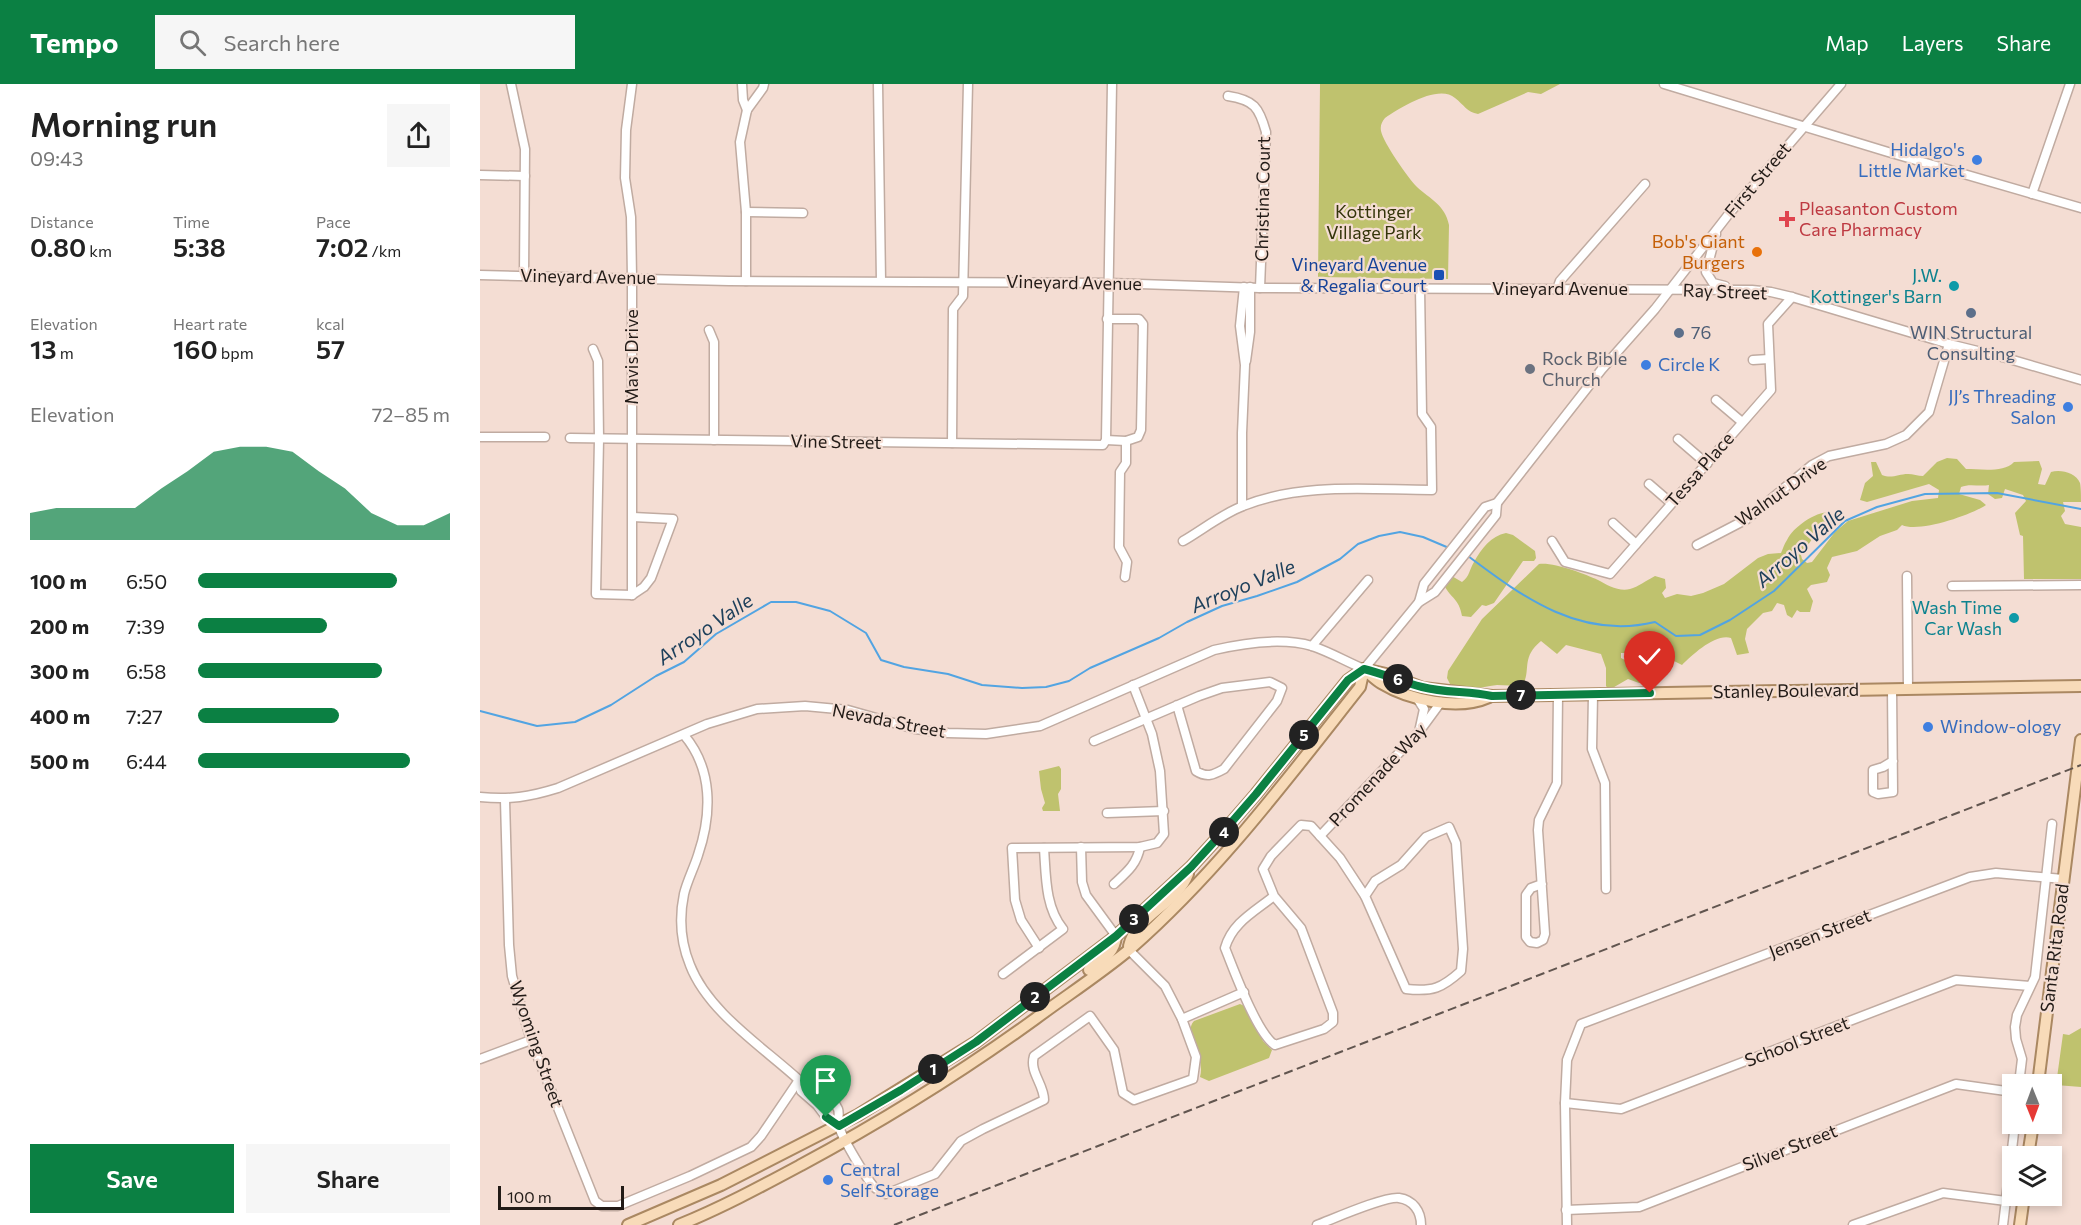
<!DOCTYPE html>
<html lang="en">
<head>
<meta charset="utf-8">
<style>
  body { margin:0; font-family:Commissioner,sans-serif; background:#f6f6f6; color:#222; height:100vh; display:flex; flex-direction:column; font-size:22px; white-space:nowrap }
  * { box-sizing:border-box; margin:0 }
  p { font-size:20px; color:#767676 }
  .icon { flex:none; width:33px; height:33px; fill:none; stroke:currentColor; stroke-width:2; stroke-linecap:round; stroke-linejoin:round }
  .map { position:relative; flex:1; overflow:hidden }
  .drawer { display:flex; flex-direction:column; background:#fff; width:480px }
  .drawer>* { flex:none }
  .needle { width:39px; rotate:179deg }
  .controls { position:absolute; left:1522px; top:990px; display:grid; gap:12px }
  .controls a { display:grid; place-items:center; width:60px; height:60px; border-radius:0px; background:#fff; box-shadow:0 3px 9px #0003; font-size:30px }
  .scale { position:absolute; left:18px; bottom:15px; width:126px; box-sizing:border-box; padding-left:6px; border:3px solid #221b17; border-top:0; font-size:16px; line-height:21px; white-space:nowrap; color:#221b17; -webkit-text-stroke:4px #f4ddd3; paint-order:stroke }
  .pin { position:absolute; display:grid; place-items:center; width:51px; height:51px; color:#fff; margin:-62px -26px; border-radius:50% 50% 50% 0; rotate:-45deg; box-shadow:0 0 6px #0007 }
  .pin .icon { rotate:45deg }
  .km { position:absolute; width:30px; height:30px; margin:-15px; border-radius:50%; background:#222; color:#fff; font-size:16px; line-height:30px; text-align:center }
  .round { display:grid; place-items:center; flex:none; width:63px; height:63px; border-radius:0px; background:#f6f6f6 }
  .headline { display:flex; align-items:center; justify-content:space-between; height:102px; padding:0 30px }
  h1 { font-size:33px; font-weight:600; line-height:45px }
  .metrics { display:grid; grid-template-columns:repeat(3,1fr); gap:9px; height:102px; padding:6px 30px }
  .metrics div { display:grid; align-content:center }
  .metrics b { font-size:26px; font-weight:600 }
  .metrics small { font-size:16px; font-weight:400 }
  .metrics p { font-size:16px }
  .chart { height:168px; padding:12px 30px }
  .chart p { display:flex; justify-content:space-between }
  .chart svg { width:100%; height:108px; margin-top:6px; fill:#0b8043; opacity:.7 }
  .action { display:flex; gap:12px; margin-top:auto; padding:12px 30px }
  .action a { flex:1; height:69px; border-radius:0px; background:#0b8043; color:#fff; font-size:24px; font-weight:600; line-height:69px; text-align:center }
  .action a+a { background:#f6f6f6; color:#222 }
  ul { padding:0 30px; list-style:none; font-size:20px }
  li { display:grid; grid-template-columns:96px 72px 1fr; align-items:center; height:45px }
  li i { height:15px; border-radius:8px; background:#0b8043 }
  header { display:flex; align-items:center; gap:36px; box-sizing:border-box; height:84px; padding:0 30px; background:#0b8043; color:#fff }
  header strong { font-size:28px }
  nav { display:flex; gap:33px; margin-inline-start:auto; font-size:21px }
  .search { width:420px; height:54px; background:#f6f6f6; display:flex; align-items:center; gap:15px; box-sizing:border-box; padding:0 21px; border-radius:0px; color:#767676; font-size:22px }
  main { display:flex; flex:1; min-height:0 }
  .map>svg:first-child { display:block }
  .green { fill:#bfc26e }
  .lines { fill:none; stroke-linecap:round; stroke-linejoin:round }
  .stream { stroke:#52a4e2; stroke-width:2 }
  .minor-casing { stroke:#c0aba1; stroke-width:11 }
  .major-casing { stroke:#aa8862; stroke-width:14 }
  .minor { stroke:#fff; stroke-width:8 }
  .major { stroke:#f8dbb9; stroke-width:10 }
  .rail { stroke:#61554f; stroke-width:2; stroke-dasharray:9 4.5; stroke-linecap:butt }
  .route-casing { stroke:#fff; stroke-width:12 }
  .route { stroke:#0b8043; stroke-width:8 }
  .shop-dot { fill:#3f7fe0; stroke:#f4ddd3; stroke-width:2 }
  .health-dot { fill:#e0444e; stroke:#f4ddd3; stroke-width:2 }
  .food-dot { fill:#e8710a; stroke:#f4ddd3; stroke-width:2 }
  .transit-dot { fill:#1a4fb4; stroke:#f4ddd3; stroke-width:2 }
  .culture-dot { fill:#0f9aa8; stroke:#f4ddd3; stroke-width:2 }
  .service-dot { fill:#5c6f8a; stroke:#f4ddd3; stroke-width:2 }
  .worship-dot { fill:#6b7280; stroke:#f4ddd3; stroke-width:2 }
  .labels { text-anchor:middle; stroke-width:4.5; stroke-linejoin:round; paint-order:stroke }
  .shop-label { font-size:18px; fill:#366cbe; stroke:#f4ddd3; text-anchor:start }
  .street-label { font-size:18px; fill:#221b17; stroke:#f4ddd3 }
  .health-label { font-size:18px; fill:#be3a42; stroke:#f4ddd3; text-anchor:start }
  .park-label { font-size:18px; fill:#34350a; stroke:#f4ddd3 }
  .food-label { font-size:18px; fill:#c56008; stroke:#f4ddd3; text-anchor:end }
  .transit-label { font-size:18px; fill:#164399; stroke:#f4ddd3; text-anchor:end }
  .culture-label { font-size:18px; fill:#0d838f; stroke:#f4ddd3; text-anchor:end }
  .service-label { font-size:18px; fill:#4e5e75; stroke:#f4ddd3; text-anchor:start }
  .worship-label { font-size:18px; fill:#5b616d; stroke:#f4ddd3; text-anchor:start }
  .water-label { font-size:20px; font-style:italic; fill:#1e405b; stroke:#f4ddd3 }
</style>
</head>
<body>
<header>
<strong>Tempo</strong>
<div class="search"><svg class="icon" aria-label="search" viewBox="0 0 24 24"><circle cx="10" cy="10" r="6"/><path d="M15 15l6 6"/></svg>Search here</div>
<nav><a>Map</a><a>Layers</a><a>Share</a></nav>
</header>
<main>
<section class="drawer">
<div class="headline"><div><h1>Morning run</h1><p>09:43</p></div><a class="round"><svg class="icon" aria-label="share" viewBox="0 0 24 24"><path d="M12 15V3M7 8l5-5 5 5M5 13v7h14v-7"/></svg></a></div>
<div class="metrics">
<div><p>Distance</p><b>0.80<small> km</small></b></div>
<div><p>Time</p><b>5:38</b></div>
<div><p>Pace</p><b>7:02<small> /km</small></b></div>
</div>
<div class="metrics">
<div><p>Elevation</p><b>13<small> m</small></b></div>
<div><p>Heart rate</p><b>160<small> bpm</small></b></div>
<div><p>kcal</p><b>57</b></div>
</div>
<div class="chart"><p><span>Elevation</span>72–85 m</p>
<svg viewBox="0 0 160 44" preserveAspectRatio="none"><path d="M0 44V33L10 31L20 31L30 31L40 31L50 23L60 16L70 8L80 6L90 6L100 8L110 16L120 23L130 33L140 38L150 38L160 33V44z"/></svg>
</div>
<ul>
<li><b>100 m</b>6:50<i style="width:79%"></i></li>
<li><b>200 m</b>7:39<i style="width:51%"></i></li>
<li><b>300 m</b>6:58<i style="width:73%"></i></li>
<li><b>400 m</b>7:27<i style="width:56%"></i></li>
<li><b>500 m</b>6:44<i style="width:84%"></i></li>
</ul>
<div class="action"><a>Save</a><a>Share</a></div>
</section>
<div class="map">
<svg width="1601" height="1141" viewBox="0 0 1601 1141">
  <rect width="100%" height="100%" fill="#f4ddd3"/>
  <!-- green -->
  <g class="green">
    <path d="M840,0H1080L1061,10L1048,8L998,30C987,28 984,21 975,14C959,0 921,23 905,34C902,38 900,41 901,47C903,58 928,94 937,103C950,115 965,121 969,141L968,195L838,193Z"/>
    <path d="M1467,374L1477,375L1486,385C1500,385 1524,389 1534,378L1559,377L1562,385L1558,400L1565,401L1571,388C1581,385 1596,389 1600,399C1601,404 1601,413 1601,418H1583L1585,427L1581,432L1585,440L1601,443V495H1544L1543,452L1540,451L1535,429L1546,417L1543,411L1525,405L1522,414L1515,415L1508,410L1509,401C1499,403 1490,399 1481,403L1479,410L1500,416L1506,421C1491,431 1439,449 1422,441L1417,446L1400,452L1377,467L1352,473L1347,484L1350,491L1347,498L1331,501L1327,505L1333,517L1330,528H1320L1317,526L1312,534L1307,531L1304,521L1297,519L1292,527L1283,529L1267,545L1265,555L1269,569L1257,571L1251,554C1236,549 1213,570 1202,581L1194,577L1180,563C1166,561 1155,570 1141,569V574L1153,580L1169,577L1173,581V590L1170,598L1159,599L1148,595L1129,606L1126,602V584L1121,570L1086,561L1077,570L1061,557C1040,574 1052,587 1042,602C1034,602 1025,601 1017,601C1001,603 986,608 970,600L967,594L968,587L1002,535L1059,480C1074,478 1105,490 1118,496C1127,501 1139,508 1150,505C1158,503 1167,496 1175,492L1185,495L1186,504L1182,509L1185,514L1197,510L1211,512L1223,509L1244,500L1278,474L1288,470L1301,469C1303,465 1304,460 1307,456C1313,443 1336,427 1351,428L1348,438L1350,445L1337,448L1321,471L1322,475L1327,479L1332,478L1355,448L1368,437L1432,417L1458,414L1459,406L1449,400L1394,416L1387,418L1380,416L1385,399L1393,392L1391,378H1396L1402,391C1412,395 1418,390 1428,390C1433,390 1438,392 1443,392L1457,378Z"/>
    <path d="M1026,449L1033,451L1055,467L1056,474L1054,477H1043L1014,519L1006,522L1002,521L991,533L982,532C979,514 971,515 964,501L970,491L982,498C990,492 989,486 994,478C1001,465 1011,452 1026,449Z"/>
    <path d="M579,682L581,685V705L578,710L580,727H563L562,724L565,719L561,705L559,687Z"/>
    <path d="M760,920L769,924L783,957L792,966L789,974L729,997L720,993C726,972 702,950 714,937Z"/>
    <path d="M1601,944V1003L1576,1001L1583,950L1589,951Z"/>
  </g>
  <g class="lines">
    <!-- stream -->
    <g class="stream">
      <path d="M988,472C1044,514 1101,556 1175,538L1196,552L1220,551L1250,536L1294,507L1365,437L1397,423L1445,410L1517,409L1601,425"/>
      <path d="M0,627L57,642L95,638L131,621L176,592L204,578L236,550L291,518H316L350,527L386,549L401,576L424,583L468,590L502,601L542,604L566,603L589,597L610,584L679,554L707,538L742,522L777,512L817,498L860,475L878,460L899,452L920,448L943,453L969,464"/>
    </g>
    <defs>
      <g id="minor">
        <path d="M31,0L45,65L44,191"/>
        <path d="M152,0L146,46L145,94L151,133L152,194V511"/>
        <path d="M262,0L263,16L267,26"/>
        <path d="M398,0L401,197"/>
        <path d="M1184,0L1408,68L1601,124"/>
        <path d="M748,12C774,16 779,23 786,48L780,204"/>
        <path d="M0,91L45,92"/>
        <path d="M1552,110L1590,0"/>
        <path d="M266,128L323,129"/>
        <path d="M1236,150L1226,188L1233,199L1245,202"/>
        <path d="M0,191L249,197L629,199L780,204L1272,206L1291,208L1312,213L1469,260L1526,274L1601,296"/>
        <path d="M266,197V128L260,58L267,26L283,4L284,0"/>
        <path d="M1077,205L1080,197L1165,100"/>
        <path d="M229,246L234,258V356"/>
        <path d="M113,265L118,277L119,355L116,510L152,511"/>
        <path d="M1273,276L1289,275"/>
        <path d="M766,277L770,248V203"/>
        <path d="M1236,316L1262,338"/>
        <path d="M0,353H65"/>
        <path d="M90,354L623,361L626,356L632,0"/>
        <path d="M1198,355L1227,380"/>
        <path d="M626,356L646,357L658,353L661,346L663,240L659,235H627"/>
        <path d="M472,359L473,225L483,212L488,0"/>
        <path d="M1169,400L1191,419"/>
        <path d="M762,422V349L765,281L760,242L764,203"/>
        <path d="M1133,439L1156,460"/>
        <path d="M703,457C722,446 742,430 763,422C822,398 890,406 952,406L951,343L942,330L940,204"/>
        <path d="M1072,457L1085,478L1130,490L1291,306L1288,240L1312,213"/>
        <path d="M1217,461L1267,435L1332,381L1349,372L1406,360L1426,351L1449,328L1469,260"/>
        <path d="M1427,492L1428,605"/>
        <path d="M645,493L647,478L639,463L640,388L646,379V357"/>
        <path d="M1472,502L1601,501"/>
        <path d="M152,511L164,503L171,494L193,435L153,433"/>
        <path d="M939,518L944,500L1005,423L1017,419L1122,285L1175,225L1248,131L1361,0"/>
        <path d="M832,562L888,496"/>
        <path d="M1412,605L1413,708L1398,710L1393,708V686L1403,683L1413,677"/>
        <path d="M1113,611L1112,665L1125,699L1126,805"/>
        <path d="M937,614L944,625L939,648"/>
        <path d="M204,651C233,685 232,730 218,771C214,784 207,797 204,810C199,834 201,859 210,881C228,928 283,963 319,996L321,1007L337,1021L346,1033L359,1042"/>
        <path d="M614,657L719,612L742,604L790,598L802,604L797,617L744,685C733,691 727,694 716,687L697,621"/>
        <path d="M0,713C30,716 49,713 78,704L227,640L277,625L325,622L368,626L435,645L468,649L506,650L560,642L734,566C764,559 801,553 832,562C850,568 867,578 884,585L939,518L955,508L1016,431L1017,419"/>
        <path d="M25,716L29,861L32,892L51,956L115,1117L122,1122H138L210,1092L271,1063L281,1052L319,996"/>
        <path d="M627,729L684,727"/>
        <path d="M969,743L976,759L983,865L981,887C962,904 953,908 926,905L885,812L895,797L921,781L946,753Z"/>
        <path d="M840,752L939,648L961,618"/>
        <path d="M601,763L602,798L606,811L636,852"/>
        <path d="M634,800C647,788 657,780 660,763"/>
        <path d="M1062,800L1051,804L1046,811V853L1050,858L1057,859L1063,856L1065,850L1058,746L1059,736L1077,699L1078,611"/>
        <path d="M794,812C774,828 752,839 745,864C754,886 777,950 795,961L844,945L853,938V929L821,844L794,812L783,785L791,772L821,741L831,742L860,774L885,812"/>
        <path d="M559,864L541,836L535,816L532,764L660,763L677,759L684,750L680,687L672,650L653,601"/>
        <path d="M523,890L583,845C565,823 566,792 564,764"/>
        <path d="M702,935L764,908"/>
        <path d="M0,975L51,956"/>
        <path d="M319,996C335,996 351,1010 358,1025C360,1030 357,1037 359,1043C363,1055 386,1094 394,1103C397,1106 402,1108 406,1110L455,1090L481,1057L503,1045L564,1016C564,1000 549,988 554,972L610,932L634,966L643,1009L654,1016L713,995L716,973L702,935L685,902L649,866"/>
        <path d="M1539,1000L1542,975L1536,955L1535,943L1537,931L1555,893L1572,740"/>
        <path d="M1085,1019L1141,1025L1476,896L1550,902"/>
        <path d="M1086,1126L1159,1123L1476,1000L1533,1008"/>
        <path d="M837,1141C853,1135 905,1112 919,1114C933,1116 941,1127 941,1141"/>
        <path d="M1087,1141L1085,1019L1087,976L1101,940L1490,793L1516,789L1583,795"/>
        <path d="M1373,1141L1463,1109L1526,1117"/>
        <path d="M1523,1141L1535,1040"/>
      </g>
      <g id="major">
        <path d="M886,587C891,591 896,596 901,599C929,616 978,627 1009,613"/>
        <path d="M649,862C656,831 697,820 708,790"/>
        <path d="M609,886C622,876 635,869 636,852"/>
        <path d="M1558,1000L1601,656"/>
        <path d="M1548,1072L1553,1040"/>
        <path d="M148,1141L241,1101L378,1031L496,958L636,852L711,783L743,748L776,710L868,596L884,585L906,590L943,604L1012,612L1601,602"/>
        <path d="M199,1141C241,1124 280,1103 321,1081C403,1037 479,990 555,935C586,912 620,890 650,865C738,788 808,694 880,603L884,585"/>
        <path d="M1540,1141L1544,1112"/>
      </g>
    </defs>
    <!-- minor casing -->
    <use href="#minor" class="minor-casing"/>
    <!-- major casing -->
    <use href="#major" class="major-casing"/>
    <!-- minor -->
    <use href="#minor" class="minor"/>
    <!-- major -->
    <use href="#major" class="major"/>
    <!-- rail -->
    <path class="rail" d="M414,1141L1601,681"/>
  </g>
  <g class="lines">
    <defs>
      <path id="route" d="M346,1033L359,1042L421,1006L496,958L636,852L711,783L743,748L776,710L868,596L884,585C904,590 922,598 942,603C965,609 989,607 1012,612L1170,609"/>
    </defs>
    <!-- route casing -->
    <use href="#route" class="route-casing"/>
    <!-- route -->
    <use href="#route" class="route"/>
  </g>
  <!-- markers -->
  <g class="shop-dot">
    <circle cx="1497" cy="76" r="6"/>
    <circle cx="1166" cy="281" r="6"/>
    <circle cx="1588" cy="323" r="6"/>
    <circle cx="1448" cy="643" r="6"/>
    <circle cx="348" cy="1096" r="6"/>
  </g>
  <path class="health-dot" d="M1304 126h6v6h6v6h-6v6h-6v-6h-6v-6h6z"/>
  <circle class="food-dot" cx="1277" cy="168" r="6"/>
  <rect class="transit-dot" x="953" y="185" width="12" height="12" rx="3"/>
  <g class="culture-dot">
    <circle cx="1474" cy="202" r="6"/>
    <circle cx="1534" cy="534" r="6"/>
  </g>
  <g class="service-dot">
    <circle cx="1491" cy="229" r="6"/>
    <circle cx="1199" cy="249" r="6"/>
  </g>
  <circle class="worship-dot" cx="1050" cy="285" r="6"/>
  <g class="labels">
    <!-- shop labels -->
    <g class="shop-label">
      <text x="1485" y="72" text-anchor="end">Hidalgo's<tspan x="1485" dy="21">Little Market</tspan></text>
      <text x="1178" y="287">Circle K</text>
      <text x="1576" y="319" text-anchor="end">JJ’s Threading<tspan x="1576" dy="21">Salon</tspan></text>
      <text x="1460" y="649">Window-ology</text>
      <text x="360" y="1092">Central<tspan x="360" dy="21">Self Storage</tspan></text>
    </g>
    <!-- street labels -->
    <g class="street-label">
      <text transform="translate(1278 96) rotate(-50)" y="6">First Street</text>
      <text transform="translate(783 115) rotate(-89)" y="6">Christina Court</text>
      <text transform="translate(108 193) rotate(1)" y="6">Vineyard Avenue</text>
      <text transform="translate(594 199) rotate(1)" y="6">Vineyard Avenue</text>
      <text x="1080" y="211">Vineyard Avenue</text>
      <text transform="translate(1245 208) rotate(2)" y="6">Ray Street</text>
      <text transform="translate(152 273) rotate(-90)" y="6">Mavis Drive</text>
      <text transform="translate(356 358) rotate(1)" y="6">Vine Street</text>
      <text transform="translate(1220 386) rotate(-49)" y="6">Tessa Place</text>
      <text transform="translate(1301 408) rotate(-35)" y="6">Walnut Drive</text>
      <text transform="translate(1306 607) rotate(-1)" y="6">Stanley Boulevard</text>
      <text transform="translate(409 637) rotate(11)" y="6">Nevada Street</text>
      <text transform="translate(898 691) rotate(-47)" y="6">Promenade Way</text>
      <text transform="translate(1340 850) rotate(-21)" y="6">Jensen Street</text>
      <text transform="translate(1575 864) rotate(-83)" y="6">Santa Rita Road</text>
      <text transform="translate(1317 958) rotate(-21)" y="6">School Street</text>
      <text transform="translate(56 960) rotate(71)" y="6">Wyoming Street</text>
      <text transform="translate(1310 1064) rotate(-21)" y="6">Silver Street</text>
    </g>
    <!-- health labels -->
    <g class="health-label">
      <text x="1319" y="131">Pleasanton Custom<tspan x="1319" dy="21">Care Pharmacy</tspan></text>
    </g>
    <!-- park labels -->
    <g class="park-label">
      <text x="894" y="134">Kottinger<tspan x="894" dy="21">Village Park</tspan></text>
    </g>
    <!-- food labels -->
    <g class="food-label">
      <text x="1265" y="164">Bob's Giant<tspan x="1265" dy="21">Burgers</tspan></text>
    </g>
    <!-- transit labels -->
    <g class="transit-label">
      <text x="947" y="187">Vineyard Avenue<tspan x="947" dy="21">&amp; Regalia Court</tspan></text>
    </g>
    <!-- culture labels -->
    <g class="culture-label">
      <text x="1462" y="198">J.W.<tspan x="1462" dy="21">Kottinger's Barn</tspan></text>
      <text x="1522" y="530">Wash Time<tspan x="1522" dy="21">Car Wash</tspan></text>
    </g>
    <!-- service labels -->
    <g class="service-label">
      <text x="1211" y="255">76</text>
      <text x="1491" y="255" text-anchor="middle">WIN Structural<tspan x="1491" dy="21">Consulting</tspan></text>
    </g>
    <!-- worship labels -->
    <g class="worship-label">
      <text x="1062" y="281">Rock Bible<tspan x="1062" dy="21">Church</tspan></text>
    </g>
    <!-- water labels -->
    <g class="water-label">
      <text transform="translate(1320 463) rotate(-41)" y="7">Arroyo Valle</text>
      <text transform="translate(763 502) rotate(-22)" y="7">Arroyo Valle</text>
      <text transform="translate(225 545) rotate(-34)" y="7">Arroyo Valle</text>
    </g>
  </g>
</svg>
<div class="controls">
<a><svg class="needle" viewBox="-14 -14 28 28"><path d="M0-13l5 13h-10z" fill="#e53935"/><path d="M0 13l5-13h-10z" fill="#767676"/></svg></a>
<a><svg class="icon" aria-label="layers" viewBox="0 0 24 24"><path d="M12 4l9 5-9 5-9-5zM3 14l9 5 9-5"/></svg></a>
</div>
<div class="scale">100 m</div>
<div class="pin" style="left:346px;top:1033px;background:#1e9e55"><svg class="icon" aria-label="arrive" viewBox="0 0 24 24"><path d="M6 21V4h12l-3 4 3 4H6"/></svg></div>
<div class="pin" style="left:1170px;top:609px;background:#d93025"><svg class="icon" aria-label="check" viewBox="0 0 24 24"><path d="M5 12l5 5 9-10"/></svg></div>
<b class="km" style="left:453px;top:985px">1</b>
<b class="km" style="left:555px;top:913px">2</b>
<b class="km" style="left:654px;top:835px">3</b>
<b class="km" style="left:744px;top:748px">4</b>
<b class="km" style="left:824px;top:651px">5</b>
<b class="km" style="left:918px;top:595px">6</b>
<b class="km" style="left:1041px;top:611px">7</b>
</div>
</main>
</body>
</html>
